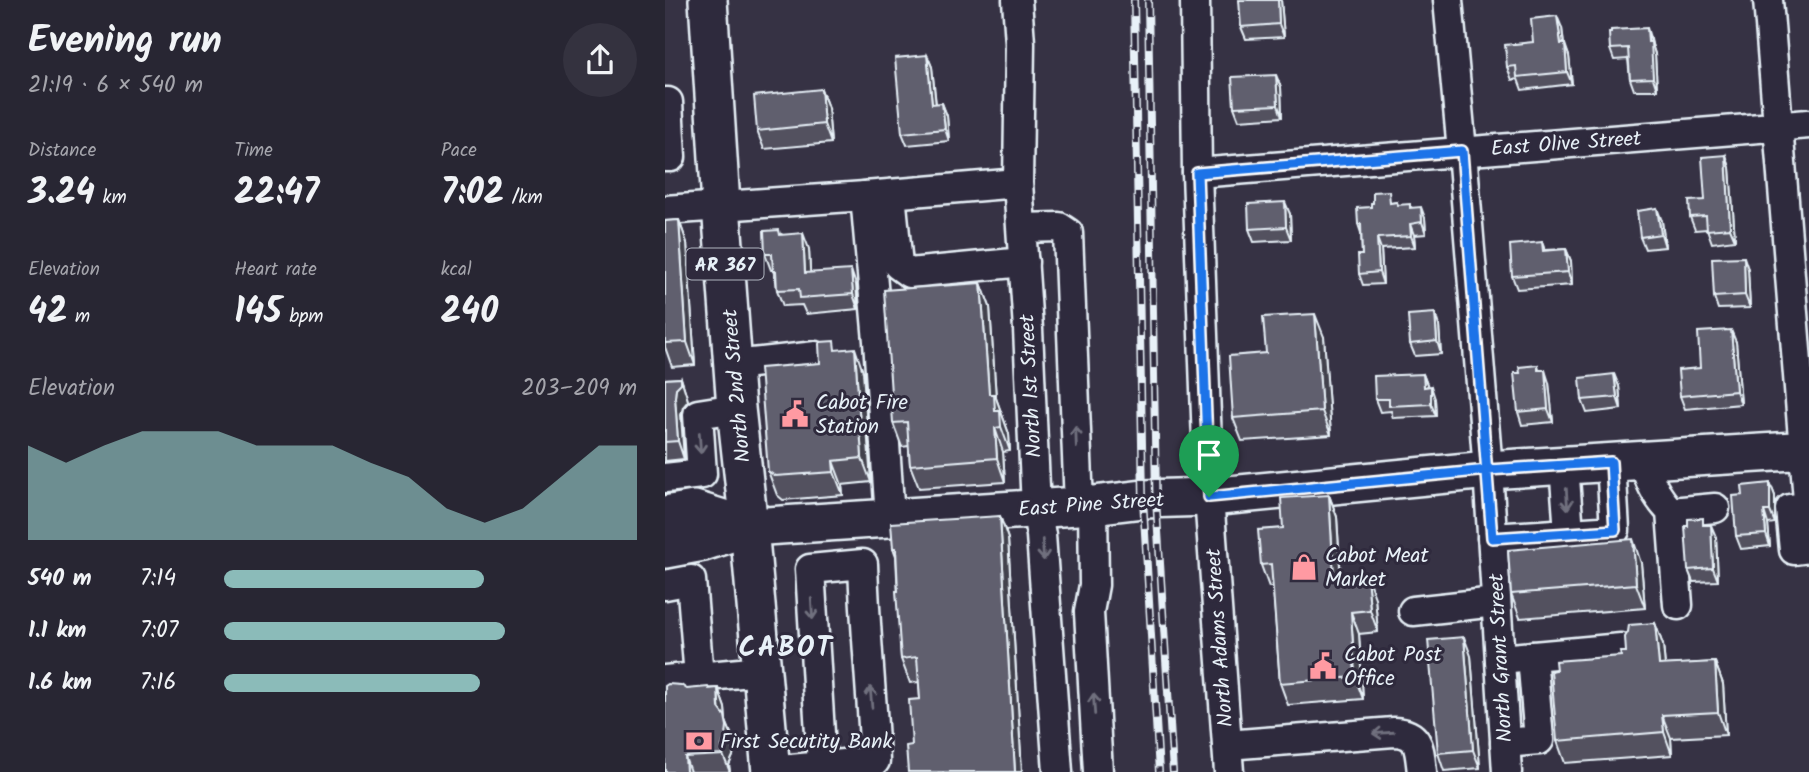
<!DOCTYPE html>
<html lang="en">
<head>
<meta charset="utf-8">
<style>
  body { margin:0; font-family:Kalam,sans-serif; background:#34323f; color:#f1f3f6; height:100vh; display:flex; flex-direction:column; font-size:26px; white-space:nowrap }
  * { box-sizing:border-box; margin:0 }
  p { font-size:23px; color:#a5a5ac }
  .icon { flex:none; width:38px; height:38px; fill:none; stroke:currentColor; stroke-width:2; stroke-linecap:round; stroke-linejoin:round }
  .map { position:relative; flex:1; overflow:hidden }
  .drawer { display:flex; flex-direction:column; background:#282633; width:665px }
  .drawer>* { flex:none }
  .pin { position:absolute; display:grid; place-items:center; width:60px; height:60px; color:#fff; margin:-72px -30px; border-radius:50% 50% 50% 0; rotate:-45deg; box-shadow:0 0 7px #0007 }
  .pin .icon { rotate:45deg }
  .round { display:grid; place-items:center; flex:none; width:74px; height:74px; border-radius:37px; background:#34323f }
  .summary { display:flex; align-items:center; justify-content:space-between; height:119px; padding:0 28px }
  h1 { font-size:38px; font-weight:800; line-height:52px }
  .metrics { display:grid; grid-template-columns:repeat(3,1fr); gap:10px; height:119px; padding:7px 28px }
  .metrics div { display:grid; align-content:center }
  .metrics b { font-size:35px; font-weight:800 }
  .metrics small { font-size:19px; font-weight:400 }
  .metrics p { font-size:19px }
  .chart { height:196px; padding:14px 28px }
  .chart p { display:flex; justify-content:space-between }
  .chart svg { width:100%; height:126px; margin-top:7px; fill:#8bbbb9; opacity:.7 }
  ul { padding:0 28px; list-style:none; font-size:23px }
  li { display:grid; grid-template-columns:112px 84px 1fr; align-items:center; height:52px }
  li i { height:18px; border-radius:9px; background:#8bbbb9 }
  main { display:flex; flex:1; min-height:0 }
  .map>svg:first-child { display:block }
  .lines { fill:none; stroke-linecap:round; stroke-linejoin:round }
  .minor-casing { stroke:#e8f1f8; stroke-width:33 }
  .major-casing { stroke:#e8f1f8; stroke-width:42 }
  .minor { stroke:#2f2a3d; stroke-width:28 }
  .major { stroke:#2f2a3d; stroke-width:37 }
  .rail-casing { stroke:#e8f1f8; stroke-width:8 }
  .rail { stroke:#2f2a3d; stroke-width:5; stroke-dasharray:16; stroke-linecap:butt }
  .wall { fill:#53515f; stroke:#e8f1f8; stroke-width:2 }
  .shaded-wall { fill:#43424d; stroke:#e8f1f8; stroke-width:2 }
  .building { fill:#605e6e; stroke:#e8f1f8; stroke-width:2 }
  .oneway { stroke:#70707e }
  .route-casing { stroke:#fff; stroke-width:14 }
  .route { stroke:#1a73e8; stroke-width:9 }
  .labels { text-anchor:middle; stroke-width:6; stroke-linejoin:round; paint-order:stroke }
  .shield { fill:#2f2a3d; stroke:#b0b5c0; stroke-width:2 }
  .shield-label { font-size:19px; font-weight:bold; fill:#e8f1f8 }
  .street-label { font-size:21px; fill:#e8f1f8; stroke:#2f2a3d }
  .poi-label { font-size:21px; fill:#e8f1f8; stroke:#2f2a3d; text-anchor:start }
  .district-label { font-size:28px; font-weight:bold; letter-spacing:2px; fill:#e8f1f8; stroke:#2f2a3d }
</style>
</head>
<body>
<main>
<section class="drawer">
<div class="summary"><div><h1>Evening run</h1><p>21:19 · 6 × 540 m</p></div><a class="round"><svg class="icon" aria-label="share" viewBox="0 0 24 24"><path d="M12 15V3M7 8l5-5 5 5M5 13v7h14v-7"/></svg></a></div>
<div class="metrics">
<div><p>Distance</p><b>3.24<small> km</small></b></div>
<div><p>Time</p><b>22:47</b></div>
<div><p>Pace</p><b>7:02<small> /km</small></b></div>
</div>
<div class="metrics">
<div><p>Elevation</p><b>42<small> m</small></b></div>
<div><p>Heart rate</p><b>145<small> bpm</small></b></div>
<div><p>kcal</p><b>240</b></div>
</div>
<div class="chart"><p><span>Elevation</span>203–209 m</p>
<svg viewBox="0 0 160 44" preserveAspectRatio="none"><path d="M0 44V11L10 17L20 11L30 6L40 6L50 6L60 11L70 11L80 11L90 17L100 22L110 33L120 38L130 33L140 22L150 11L160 11V44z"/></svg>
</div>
<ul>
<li><b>540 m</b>7:14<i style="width:63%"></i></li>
<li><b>1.1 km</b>7:07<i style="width:68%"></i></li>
<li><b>1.6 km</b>7:16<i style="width:62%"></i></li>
</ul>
</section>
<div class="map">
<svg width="1144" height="772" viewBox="0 0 1144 772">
  <rect width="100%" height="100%" fill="#363244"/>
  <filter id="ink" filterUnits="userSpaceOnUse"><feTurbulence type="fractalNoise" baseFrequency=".0143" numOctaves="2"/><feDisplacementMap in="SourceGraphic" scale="14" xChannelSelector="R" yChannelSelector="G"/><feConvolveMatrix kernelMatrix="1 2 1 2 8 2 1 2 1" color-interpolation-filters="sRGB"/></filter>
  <g filter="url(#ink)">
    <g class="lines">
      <defs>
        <g id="minor">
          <path d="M352,0L355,43L353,183L363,329L371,509L376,535L393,772"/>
          <path d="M530,0L532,173L544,497L564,772"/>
          <path d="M783,0L797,151L823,470L842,772"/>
          <path d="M1103,0L1144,513"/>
          <path d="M0,102H3L6,157H0"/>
          <path d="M532,173L1144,124"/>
          <path d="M226,194L233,265L244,273L359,262"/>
          <path d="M200,196L213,341L225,518"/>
          <path d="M0,210L200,196L353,183"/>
          <path d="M357,228L394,227L403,233L414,505"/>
          <path d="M68,365L151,356"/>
          <path d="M978,460C985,482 990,495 1006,512L1013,605"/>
          <path d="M899,465L904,532"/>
          <path d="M0,478L37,474L33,414L71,408"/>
          <path d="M428,505L429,585L424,612L433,772"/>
          <path d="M1144,507L1125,509L1129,550L1144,548"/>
          <path d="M1006,512L1050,508"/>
          <path d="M827,538L950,530L946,462"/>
          <path d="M0,585L26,580L34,677"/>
          <path d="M748,611L831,602"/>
          <path d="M835,659L956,648"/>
          <path d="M0,680L97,671"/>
          <path d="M840,743L874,740L867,656"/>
          <path d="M562,745L729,732C756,733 754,750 757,772"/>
          <path d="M105,771L210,761C207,695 200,630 198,564L145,569L157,766"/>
        </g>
        <g id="major">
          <path d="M43,0L56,205L71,408L84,527L106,772"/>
          <path d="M0,515L29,510L84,527"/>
          <path d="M0,549L38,542L84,527L428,505L478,499L544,497L823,470L1144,450"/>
        </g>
      </defs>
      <!-- minor casing -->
      <use href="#minor" class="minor-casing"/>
      <!-- major casing -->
      <use href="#major" class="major-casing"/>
      <!-- minor -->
      <use href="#minor" class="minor"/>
      <!-- major -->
      <use href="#major" class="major"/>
      <defs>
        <g id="rail">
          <path d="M469,0L478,499L494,772"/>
          <path d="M483,0L491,499L508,772"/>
        </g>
      </defs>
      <!-- rail casing -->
      <use href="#rail" class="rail-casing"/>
      <!-- rail -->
      <use href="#rail" class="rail"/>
    </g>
    <!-- wall -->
    <g class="wall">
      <path d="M616,0L619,37L581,39L576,27Z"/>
      <path d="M897,28L899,44L904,56L907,84L857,90L853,79L847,80L842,67L868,42Z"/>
      <path d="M986,39L987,45L990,54L992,90H969L965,79L963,59L949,60L945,49Z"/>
      <path d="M262,55L267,67L271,104L277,103L282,116L284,141L242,145L237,133Z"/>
      <path d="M616,87L617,117L574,120L569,107Z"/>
      <path d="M156,89L163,108L166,143L99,149L92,131Z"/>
      <path d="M1061,155L1065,168L1070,240L1047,243L1042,229L1030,230L1025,217L1040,200Z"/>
      <path d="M732,202L733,205L746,207L760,218L761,234L749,235L750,247L716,249L718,284L698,285L694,274L697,255L696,233L693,224L706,207Z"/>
      <path d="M625,214L626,240L589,242L584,229Z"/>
      <path d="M14,220L22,243L30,365L7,367L0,347V221Z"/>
      <path d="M997,221L1000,247L980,249L975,237Z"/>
      <path d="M116,234L144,249L145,272L191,285L193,309L141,314L137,305L118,306L112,290L111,281L108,270H106L100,254Z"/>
      <path d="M877,242L880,250L901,249L906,261L907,285L852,289L847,276Z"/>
      <path d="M1083,269L1085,308L1053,309L1049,297Z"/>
      <path d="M316,283L325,307L331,398L344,434L345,451L338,452L340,482L254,488L245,465L244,446L237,447L228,423Z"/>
      <path d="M774,326L776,354L750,356L745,344Z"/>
      <path d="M659,337L666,435L577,441L568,418L601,353Z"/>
      <path d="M1071,342L1076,404L1020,409L1015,396L1035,368Z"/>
      <path d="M172,350L198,372L206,482L177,485L178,495L118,500L112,495L103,471L155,363Z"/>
      <path d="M873,365L874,370L884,383L888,422L857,425L853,412L855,373Z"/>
      <path d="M758,374L763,387L770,399L771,416L728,418L726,411L715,412L710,399Z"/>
      <path d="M16,378L22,397L23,401L18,407L16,415L19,459L0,461V379Z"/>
      <path d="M954,386L956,409L922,413L917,400Z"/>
      <path d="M1105,483L1110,496V523L1103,524L1105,546L1076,549L1071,536L1078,495Z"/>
      <path d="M664,495L672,517L676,578L710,598L713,632L694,634L698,699L623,705L615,683L608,587H604L596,565L618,528Z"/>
      <path d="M335,516L343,539L357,772H243L255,699L254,682L245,683L236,659L231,556L228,548Z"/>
      <path d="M1040,525L1051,537L1053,581L1028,582L1023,570Z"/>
      <path d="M976,563L980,608L855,618L846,594Z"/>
      <path d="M990,623L998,645L1000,665L1050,662L1058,684L1061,735L1006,738L1007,755L900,763L892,741L956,656L961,652Z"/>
      <path d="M806,656L815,768L779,771L773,753Z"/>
      <path d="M53,688L60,708L61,721L67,736L69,746L68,756L64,765L65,772H0L22,689Z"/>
    </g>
    <!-- shaded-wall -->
    <g class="shaded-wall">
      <path d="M613,0H616L619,37L614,24Z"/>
      <path d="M892,16L897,28L900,57L896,44Z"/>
      <path d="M982,28L990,54L992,90L988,78Z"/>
      <path d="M900,44L904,56L907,84L902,72Z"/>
      <path d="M262,55L267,67L272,117L267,104Z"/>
      <path d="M611,75L616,87L617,117L613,105Z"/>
      <path d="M156,89L163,108L166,143L159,124Z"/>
      <path d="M277,103L282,116L284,141L280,129Z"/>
      <path d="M1061,155L1065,168L1070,240L1065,228Z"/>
      <path d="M620,202L625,214L626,240L621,227Z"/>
      <path d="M756,207L760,218L761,234L757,222Z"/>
      <path d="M992,208L997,221L1000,247L996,234Z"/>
      <path d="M14,220L22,243L30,365L22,342Z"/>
      <path d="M745,224L749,235L750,247L746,236Z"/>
      <path d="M138,233L144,249L146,288L140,273Z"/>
      <path d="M712,238L716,249L718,284L714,272Z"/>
      <path d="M901,249L906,261L907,285L903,272Z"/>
      <path d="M1079,257L1083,269L1085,308L1080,295Z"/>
      <path d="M186,270L191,285L193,309L188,294Z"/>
      <path d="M316,283L325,307L331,398L344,434L345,451L324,394Z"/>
      <path d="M770,313L774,326L776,354L772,341Z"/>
      <path d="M650,314L659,337L666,435L657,411Z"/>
      <path d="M1066,330L1071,342L1076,404L1071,391Z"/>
      <path d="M190,348L198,372L206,482L197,458Z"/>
      <path d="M880,370L884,383L888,422L883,409Z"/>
      <path d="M758,374L763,387H759Z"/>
      <path d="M949,374L954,386L956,409L952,397Z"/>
      <path d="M16,378L22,397L23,401L18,407L16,415L19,459L13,441L10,397L11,388Z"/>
      <path d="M766,386L770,399L771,416L766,404Z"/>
      <path d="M330,428L338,452L340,482L332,458Z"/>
      <path d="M168,461L177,485L178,495L169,472Z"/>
      <path d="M1105,483L1110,496V523L1105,511Z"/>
      <path d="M664,495L672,517L677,600L669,578Z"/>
      <path d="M1099,511L1103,524L1105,546L1101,534Z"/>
      <path d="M335,516L343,539L357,772H350Z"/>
      <path d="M1046,525L1051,537L1053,581L1048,568Z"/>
      <path d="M968,539L976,563L980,608L971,584Z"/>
      <path d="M702,576L710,598L713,632L705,610Z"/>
      <path d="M686,612L694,634L698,699L690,677Z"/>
      <path d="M990,623L998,645L1002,687L994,665Z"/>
      <path d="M799,637L806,656L815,768L808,750Z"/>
      <path d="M1050,662L1058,684L1061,735L1053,712Z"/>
      <path d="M53,688L60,708L61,721L67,736L69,746L68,756L64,765L65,772L58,755Z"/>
      <path d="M997,715L1006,738L1007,755L999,732Z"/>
      <path d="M20,757L25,772H21Z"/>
    </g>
    <!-- building -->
    <g class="building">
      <path d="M574,0H613L614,24L576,27Z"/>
      <path d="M892,16L896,44H900L902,72L852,77L851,66L842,67L840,45L868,42L866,19Z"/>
      <path d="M982,28L983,42H986L988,78L965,79L963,48L945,49L944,33H946V30Z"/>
      <path d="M262,55L267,104L277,103L280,129L237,133L230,58Z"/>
      <path d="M611,75L613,105L569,107L567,77Z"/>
      <path d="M156,89L159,124L92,131L89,96Z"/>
      <path d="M1061,155L1065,228L1042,230L1041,216L1025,217L1024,201L1040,200L1037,157Z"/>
      <path d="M724,191L725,203L732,202V205L745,204V208L756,207L757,222L745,224L746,236L712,238L714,272L694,274L693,255H697L696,224H693L692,208L706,207V203H708V192Z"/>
      <path d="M620,202L621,227L584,229L583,204Z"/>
      <path d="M992,208L996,234L975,237L972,211Z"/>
      <path d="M14,220L22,342L0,343V221Z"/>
      <path d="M114,230L115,235L138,233L140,273L186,270L188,294L135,298L134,289L112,290L111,271H108L107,254H100L99,231Z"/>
      <path d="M877,242L878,251L901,249L903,272L847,276L845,245Z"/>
      <path d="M1079,257L1080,295L1049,297L1047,258Z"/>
      <path d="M316,283L324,394H329L330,411H335L336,427L330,428L332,458L245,465L242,422L228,423L219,290Z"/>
      <path d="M770,313L772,341L745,344L743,315Z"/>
      <path d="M650,314L657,411L568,418L564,356L601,353L598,317Z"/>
      <path d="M1066,330L1071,391L1015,396L1013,370L1035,368L1033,332Z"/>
      <path d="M169,341L170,350L190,348L197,458L168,461L169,472L110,476L103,471L95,368L155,363L154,344L155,342Z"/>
      <path d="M873,365V370H880L883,409L853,412L849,373H855L854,367Z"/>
      <path d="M758,374L759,387L766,386V404L724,406V399H710L709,376Z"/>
      <path d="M949,374L952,397L917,400L915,378Z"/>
      <path d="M16,378V383L11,388L10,397L13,441L0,442V379Z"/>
      <path d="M1105,483V511H1099L1101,534L1071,536L1068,496L1078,495L1077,486Z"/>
      <path d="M664,495L669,578L702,576L705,610L686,612L690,677L615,683L606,564L596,565L593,530L618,528L616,498Z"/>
      <path d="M335,516L350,772H243L241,746L247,745L244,700L255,699L252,657L236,659L231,591H233L231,548H228L226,523Z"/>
      <path d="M1038,518V525H1046L1048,568L1023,570L1020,526H1023V519Z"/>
      <path d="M968,539L971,584L846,594L843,550Z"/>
      <path d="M990,623L994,665L1050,662L1053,712L997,715L999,732L892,741L886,671L891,670L890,661L956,656L955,652H961L960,637L963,632L964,625Z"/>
      <path d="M799,637L808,750L773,753L763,640Z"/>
      <path d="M3,684L16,685L22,689L43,687L44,689L53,688L54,708L60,716L62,726L61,736L57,746L58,755L20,757L21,772H0V686Z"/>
    </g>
    <!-- one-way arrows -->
    <defs><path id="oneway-shaft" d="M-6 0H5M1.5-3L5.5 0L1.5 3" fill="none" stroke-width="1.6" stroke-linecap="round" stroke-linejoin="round" transform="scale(1.75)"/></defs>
    <g class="oneway">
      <use href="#oneway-shaft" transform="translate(411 437) rotate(-92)"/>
      <use href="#oneway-shaft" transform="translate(35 443) rotate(86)"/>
      <use href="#oneway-shaft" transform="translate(902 499) rotate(86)"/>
      <use href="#oneway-shaft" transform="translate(378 550) rotate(86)"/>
      <use href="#oneway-shaft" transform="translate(147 609) rotate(86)"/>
      <use href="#oneway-shaft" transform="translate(206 697) rotate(-95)"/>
      <use href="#oneway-shaft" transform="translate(429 704) rotate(-94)"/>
      <use href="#oneway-shaft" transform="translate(718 733) rotate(176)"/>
    </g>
  </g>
  <g class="lines" filter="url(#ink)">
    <defs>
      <path id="route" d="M544,497L823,470L946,462L950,530L827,538L797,151L532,173L544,497"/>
    </defs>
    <!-- route casing -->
    <use href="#route" class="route-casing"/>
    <!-- route -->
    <use href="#route" class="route"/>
  </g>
  <!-- icons -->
  <defs>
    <symbol id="civic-bare" viewBox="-9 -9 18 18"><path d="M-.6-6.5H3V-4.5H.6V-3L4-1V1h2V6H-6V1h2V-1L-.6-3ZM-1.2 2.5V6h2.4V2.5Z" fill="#ff9aa2" stroke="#2f2a3d" stroke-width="2.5" paint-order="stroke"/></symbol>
    <symbol id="shop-bare" viewBox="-9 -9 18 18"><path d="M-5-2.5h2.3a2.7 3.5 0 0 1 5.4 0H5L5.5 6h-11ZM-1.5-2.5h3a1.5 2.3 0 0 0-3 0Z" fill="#ff9aa2" stroke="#2f2a3d" stroke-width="2.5" paint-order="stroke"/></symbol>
    <symbol id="bank-bare" viewBox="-9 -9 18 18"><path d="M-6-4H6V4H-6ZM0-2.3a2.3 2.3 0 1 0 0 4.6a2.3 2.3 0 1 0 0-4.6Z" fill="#ff9aa2" stroke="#2f2a3d" stroke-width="2.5" paint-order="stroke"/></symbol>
  </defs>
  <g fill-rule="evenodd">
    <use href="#civic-bare" x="111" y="395" width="38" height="38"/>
    <use href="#shop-bare" x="620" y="548" width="38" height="38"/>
    <use href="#civic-bare" x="639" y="647" width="38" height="38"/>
    <use href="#bank-bare" x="15" y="722" width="38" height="38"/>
  </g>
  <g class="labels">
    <!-- shield labels -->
    <rect class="shield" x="21.5" y="248.5" width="77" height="31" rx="5"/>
    <g class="shield-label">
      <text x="60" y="271">AR 367</text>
    </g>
    <!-- street labels -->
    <g class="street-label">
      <text transform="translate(901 143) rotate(-4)" y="7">East Olive Street</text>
      <text transform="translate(71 386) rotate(-95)" y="7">North 2nd Street</text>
      <text transform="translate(365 386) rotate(-93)" y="7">North 1st Street</text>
      <text transform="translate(426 504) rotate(-4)" y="7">East Pine Street</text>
      <text transform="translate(554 638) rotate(-94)" y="7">North Adams Street</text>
      <text transform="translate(835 658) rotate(-93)" y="7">North Grant Street</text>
    </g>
    <!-- poi labels -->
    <g class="poi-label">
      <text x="151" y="409">Cabot Fire<tspan x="151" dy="24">Station</tspan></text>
      <text x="660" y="562">Cabot Meat<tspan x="660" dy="24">Market</tspan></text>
      <text x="679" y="661">Cabot Post<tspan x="679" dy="24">Office</tspan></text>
      <text x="55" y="748">First Secutity Bank</text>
    </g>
    <!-- district labels -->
    <g class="district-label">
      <text x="121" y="656">CABOT</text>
    </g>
  </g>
</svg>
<div class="pin" style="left:544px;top:497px;background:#1e9e55"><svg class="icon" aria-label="arrive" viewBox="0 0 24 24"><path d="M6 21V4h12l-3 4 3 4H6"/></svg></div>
</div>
</main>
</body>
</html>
